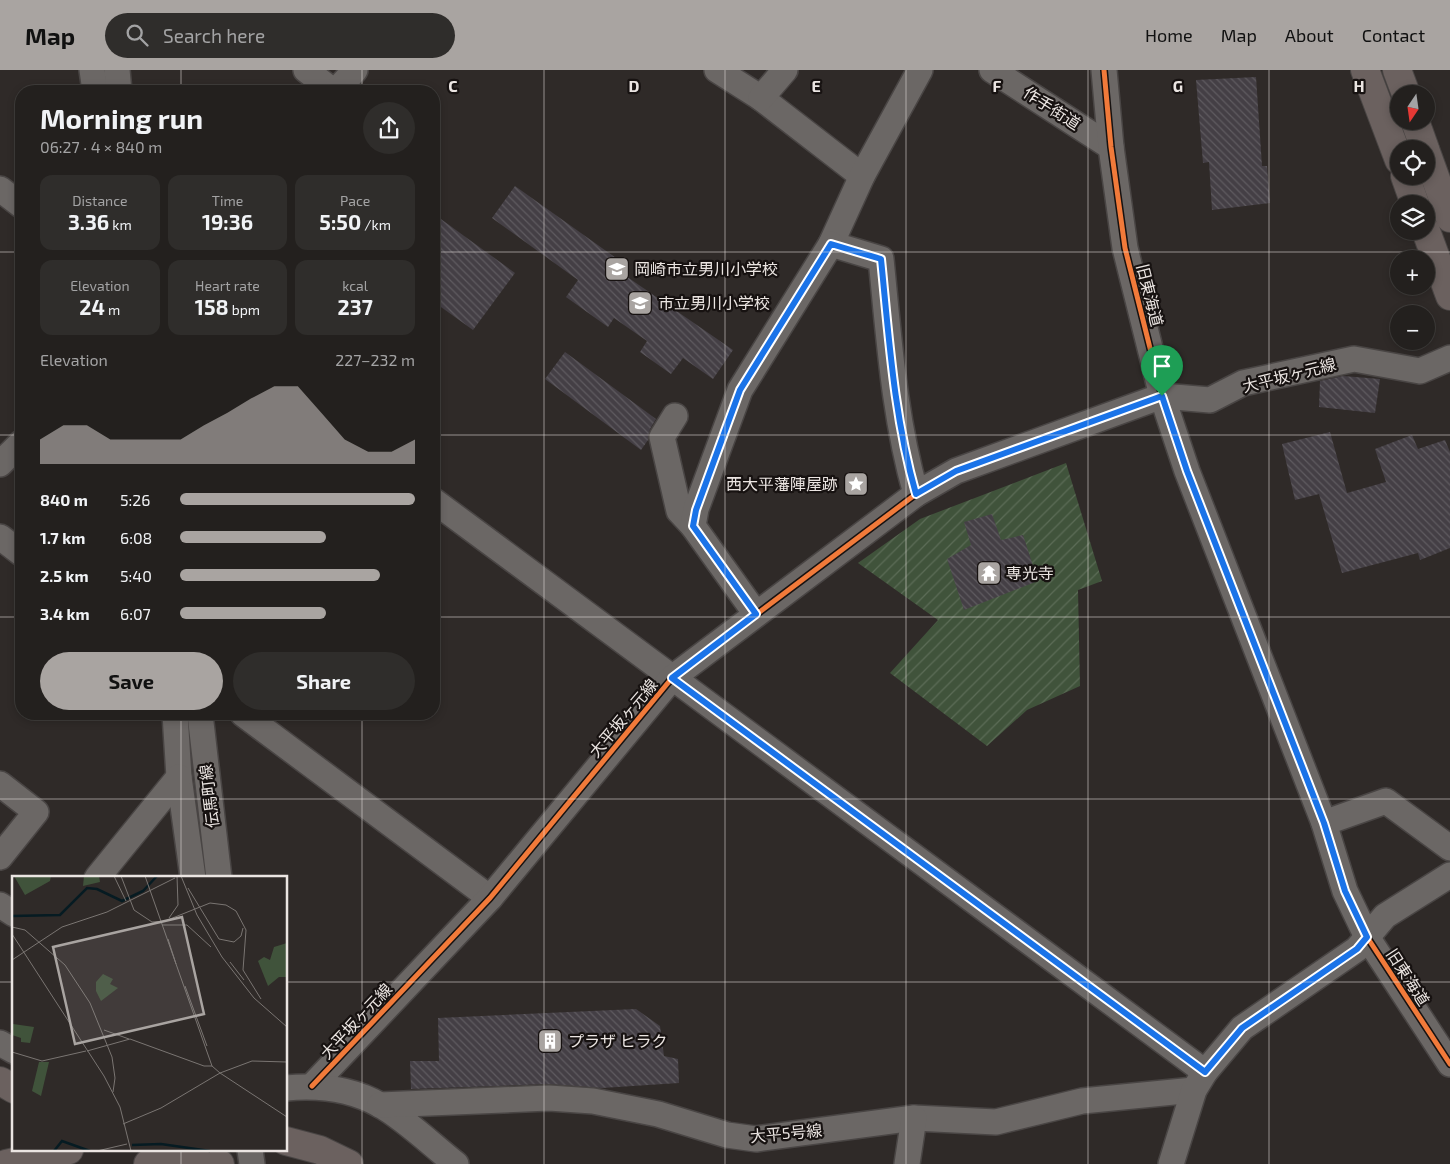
<!DOCTYPE html>
<html lang="en">
<head>
<meta charset="utf-8">
<style>
  body { margin:0; font-family:"Exo 2","Noto Sans JP",sans-serif; background:#2f2d2b; color:#f1f3f6; height:100vh; display:flex; flex-direction:column; font-size:19px; white-space:nowrap }
  * { box-sizing:border-box; margin:0 }
  p { font-size:16px; color:#a3a3a4 }
  .icon { flex:none; width:28px; height:28px; fill:none; stroke:currentColor; stroke-width:2; stroke-linecap:round; stroke-linejoin:round }
  .map { position:relative; flex:1; overflow:hidden }
  .sheet { position:absolute; left:15px; top:15px; width:425px; height:635px; display:flex; flex-direction:column; background:#23201e; border-radius:20px; box-shadow:0 2px 8px #0003,0 0 0 1px #403e3c }
  .sheet>* { flex:none }
  .needle { width:32px; rotate:193deg }
  .controls { position:absolute; left:1390px; top:15px; display:grid; gap:10px }
  .controls a { display:grid; place-items:center; width:45px; height:45px; border-radius:50%; background:#23201e; box-shadow:0 2px 8px #0003,0 0 0 1px #403e3c; font-size:25px }
  .pin { position:absolute; display:grid; place-items:center; width:42px; height:42px; color:#fff; margin:-51px -21px; border-radius:50% 50% 50% 0; rotate:-45deg; box-shadow:0 0 5px #0007 }
  .pin .icon { rotate:45deg }
  .round { display:grid; place-items:center; flex:none; width:52px; height:52px; border-radius:26px; background:#2f2d2b }
  .head { display:flex; align-items:center; justify-content:space-between; height:85px; padding:0 25px }
  h1 { font-size:28px; font-weight:700; line-height:38px }
  .stats { display:grid; grid-template-columns:repeat(3,1fr); gap:8px; height:85px; padding:5px 25px }
  .stats div { display:grid; align-content:center; border-radius:12px; background:#2f2d2b; text-align:center }
  .stats b { font-size:21px; font-weight:700 }
  .stats small { font-size:14px; font-weight:400 }
  .stats p { font-size:14px }
  .chart { height:140px; padding:10px 25px }
  .chart p { display:flex; justify-content:space-between }
  .chart svg { width:100%; height:90px; margin-top:5px; fill:#a9a4a1; opacity:.7 }
  .primary-button { display:flex; gap:10px; margin-top:auto; padding:10px 25px }
  .primary-button a { flex:1; height:58px; border-radius:30px; background:#a9a4a1; color:#111; font-size:20px; font-weight:700; line-height:58px; text-align:center }
  .primary-button a+a { background:#2f2d2b; color:#f1f3f6 }
  ul { padding:0 25px; list-style:none; font-size:16px }
  li { display:grid; grid-template-columns:80px 60px 1fr; align-items:center; height:38px }
  li i { height:12px; border-radius:6px; background:#a9a4a1 }
  header { display:flex; align-items:center; gap:30px; box-sizing:border-box; height:70px; padding:0 25px; background:#a9a4a1; color:#111 }
  header strong { font-size:24px }
  nav { display:flex; gap:28px; margin-inline-start:auto; font-size:18px }
  .search { width:350px; height:45px; background:#2f2d2b; display:flex; align-items:center; gap:12px; box-sizing:border-box; padding:0 18px; border-radius:28px; color:#a3a3a4; font-size:19px }
  .map>svg:first-child { display:block }
  .garden { fill:url(#garden-furrows) }
  .building { fill:url(#building-back-hatch) }
  .lines { fill:none; stroke-linecap:round; stroke-linejoin:round }
  .minor-casing { stroke:#494544; stroke-width:28 }
  .highway-casing { stroke:#494544; stroke-width:30 }
  .minor { stroke:#6b6765; stroke-width:25 }
  .highway { stroke:#6b615f; stroke-width:28 }
  .cycleway-casing { stroke:#171211; stroke-width:8 }
  .cycleway { stroke:#f17a3a; stroke-width:5 }
  .route-casing { stroke:#fff; stroke-width:10 }
  .route { stroke:#1a73e8; stroke-width:6 }
  .grid { fill:none; stroke:#ebe5e2; stroke-width:1; stroke-opacity:0.55 }
  .labels { text-anchor:middle; stroke-width:4.5; stroke-linejoin:round; paint-order:stroke }
  .street-label { font-size:16px; fill:#ebe5e2; stroke:#171211 }
  .poi-label { font-size:16px; fill:#ebe5e2; stroke:#171211; text-anchor:start }
  .inset-river { fill:none; stroke:#061b22; stroke-width:2.5 }
  .inset-road { fill:none; stroke:#7a7572; stroke-width:1 }
  .view { fill:#a9a4a1; fill-opacity:0.15; stroke:#a9a4a1; stroke-width:2.5 }
  .inset-edge { fill:none; stroke:#ebe5e2; stroke-width:2.5 }
  .grid-label { font-size:16px; text-anchor:middle; font-weight:bold; fill:#ebe5e2; stroke:#171211; stroke-width:4.5; stroke-linejoin:round; paint-order:stroke }
</style>
</head>
<body>
<header>
<strong>Map</strong>
<div class="search"><svg class="icon" aria-label="search" viewBox="0 0 24 24"><circle cx="10" cy="10" r="6"/><path d="M15 15l6 6"/></svg>Search here</div>
<nav><a>Home</a><a>Map</a><a>About</a><a>Contact</a></nav>
</header>
<div class="map">
<svg width="1450" height="1094" viewBox="0 0 1450 1094">
  <defs>
    <pattern id="garden-furrows" width="10" height="10" patternUnits="userSpaceOnUse" patternTransform="scale(1.25)"><rect width="10" height="10" fill="#40533b"/><path d="M-1 1l2-2M0 10L10 0M9 11l2-2" fill="none" stroke="#5c6c57"/></pattern>
    <pattern id="building-back-hatch" width="6" height="6" patternUnits="userSpaceOnUse" patternTransform="scale(1.25)"><rect width="6" height="6" fill="#443f45"/><path d="M-1 5l2 2M0 0l6 6M5-1l2 2" fill="none" stroke="#5f5b60"/></pattern>
  </defs>
  <rect width="100%" height="100%" fill="#2f2a28"/>
  <!-- garden -->
  <path class="garden" d="M1066,393L1102,511L1078,520L1080,616L1027,640L987,676L890,603L938,550L858,493L920,449Z"/>
  <!-- building -->
  <g class="building">
    <path d="M1256,7L1262,96H1267L1270,133L1212,140L1209,92L1203,93L1196,10Z"/>
    <path d="M515,116L616,188L610,195L733,280L713,309L683,288L671,304L640,282L647,271L614,248L608,257L566,227L578,210L492,148Z"/>
    <path d="M434,144L515,203L473,260L434,232Z"/>
    <path d="M565,282L656,349L650,359L648,370L641,380L545,309Z"/>
    <path d="M1343,306L1380,309L1375,343L1319,337L1320,311Z"/>
    <path d="M1330,362L1347,423L1386,412L1375,379L1412,365L1418,379L1445,370L1450,382V478L1420,490L1418,483L1342,503L1319,424L1295,430L1282,374Z"/>
    <path d="M992,444L1001,470L1023,465L1038,511L964,540L947,489L971,475L964,452Z"/>
    <path d="M636,939L660,956L664,986L678,989L679,1013L602,1018L548,1014L411,1019L410,991H439L438,948Z"/>
  </g>
  <g class="lines">
    <defs>
      <g id="minor">
        <path d="M92,0L95,21"/>
        <path d="M117,0L119,21"/>
        <path d="M306,0L333,21"/>
        <path d="M717,0L761,28L862,106"/>
        <path d="M992,0L1111,77"/>
        <path d="M1104,0L1111,77L1125,178L1162,326L1187,401L1324,753L1345,821L1367,867L1450,994"/>
        <path d="M336,21L355,0"/>
        <path d="M761,28L785,0"/>
        <path d="M0,119L21,135"/>
        <path d="M675,346L662,367L679,441L693,456"/>
        <path d="M0,394L21,373"/>
        <path d="M916,424C894,347 889,268 881,189L831,174L862,106L920,0"/>
        <path d="M434,431L1205,1002"/>
        <path d="M0,467L21,483"/>
        <path d="M756,544L693,456L696,439L740,320L831,174"/>
        <path d="M175,644L179,707L193,808"/>
        <path d="M200,644L219,808"/>
        <path d="M243,644L490,828"/>
        <path d="M0,714L36,742L0,787"/>
        <path d="M1324,753L1386,731L1450,778"/>
        <path d="M97,808L179,707"/>
        <path d="M0,835L14,844"/>
        <path d="M0,973L14,981"/>
        <path d="M312,1016L490,828L672,608L916,424L956,401L1162,326L1210,330L1243,313L1354,289L1420,301L1450,288"/>
        <path d="M286,1018C318,1015 352,1019 380,1035C404,1048 433,1076 456,1094"/>
        <path d="M380,1035L549,1028L593,1031L658,1044L727,1065L756,1069L914,1048L996,1052L1082,1031L1194,1020"/>
        <path d="M250,1080L252,1094"/>
        <path d="M907,1094L914,1048"/>
        <path d="M1171,1094L1194,1020L1205,1002L1242,958L1357,879L1385,846L1450,805"/>
      </g>
      <g id="highway">
        <path d="M1365,0L1399,90"/>
        <path d="M1397,0L1406,24"/>
        <path d="M1415,51L1425,79"/>
        <path d="M1426,82L1450,148"/>
        <path d="M1405,106L1415,134"/>
        <path d="M1426,161L1450,226"/>
        <path d="M0,1011L14,1019"/>
        <path d="M286,1071L320,1080L349,1094"/>
        <path d="M6,1094L69,1080"/>
        <path d="M148,1094L191,1090L220,1094"/>
      </g>
    </defs>
    <!-- minor casing -->
    <use href="#minor" class="minor-casing"/>
    <!-- highway casing -->
    <use href="#highway" class="highway-casing"/>
    <!-- minor -->
    <use href="#minor" class="minor"/>
    <!-- highway -->
    <use href="#highway" class="highway"/>
    <defs>
      <g id="cycleway">
        <path d="M1104,0L1111,77L1125,178L1162,326L1187,401L1324,753L1345,821L1367,867L1450,994"/>
        <path d="M312,1016L490,828L672,608L916,424L956,401L1162,326"/>
      </g>
    </defs>
    <!-- cycleway casing -->
    <use href="#cycleway" class="cycleway-casing"/>
    <!-- cycleway -->
    <use href="#cycleway" class="cycleway"/>
  </g>
  <g class="lines">
    <defs>
      <path id="route" d="M831,174L881,189C889,268 894,347 916,424L956,401L1162,326L1187,401L1324,753L1345,821L1367,867L1357,879L1242,958L1205,1002L672,608L756,544L693,456L696,440L740,320Z"/>
    </defs>
    <!-- route casing -->
    <use href="#route" class="route-casing"/>
    <!-- route -->
    <use href="#route" class="route"/>
  </g>
  <!-- grid -->
  <path class="grid" d="M181,0V21M362,0V21M544,0V1094M725,0V1094M906,0V1094M1088,0V1094M1269,0V1094M0,182H21M434,182H1450M0,365H21M434,365H1450M0,547H21M434,547H1450M181,644V808M362,644V1094M0,729H1450M0,912H14M286,912H1450M181,1080V1094"/>
  <!-- icons -->
  <defs>
    <symbol id="school-square" viewBox="-11 -11 22 22"><rect x="-9" y="-9" width="18" height="18" rx="4" fill="#a9a4a1" stroke="#171211"/><path d="M0-5L7-2L0 1L-7-2ZM-4 1L0 2.5L4 1V4Q0 6-4 4Z" fill="#fff"/></symbol>
    <symbol id="sight-square" viewBox="-11 -11 22 22"><rect x="-9" y="-9" width="18" height="18" rx="4" fill="#a9a4a1" stroke="#171211"/><path d="M0-6L1.8-2.2L6-1.7L2.9 1.2L3.7 5.4L0 3.3L-3.7 5.4L-2.9 1.2L-6-1.7L-1.8-2.2Z" fill="#fff"/></symbol>
    <symbol id="temple-square" viewBox="-11 -11 22 22"><rect x="-9" y="-9" width="18" height="18" rx="4" fill="#a9a4a1" stroke="#171211"/><path d="M0-6L5-2H3V0L6.5 2.5H4V6H1.5V3h-3V6H-4V2.5H-6.5L-3 0V-2H-5Z" fill="#fff"/></symbol>
    <symbol id="building-square" viewBox="-11 -11 22 22"><rect x="-9" y="-9" width="18" height="18" rx="4" fill="#a9a4a1" stroke="#171211"/><path d="M-4-6H4V6H1V3H-1V6H-4ZM-2.5-4.3h1.7v1.8h-1.7ZM.8-4.3h1.7v1.8H.8ZM-2.5-1h1.7V.8h-1.7ZM.8-1h1.7V.8H.8Z" fill="#fff"/></symbol>
  </defs>
  <g fill-rule="evenodd">
    <use href="#school-square" x="603" y="185" width="28" height="28"/>
    <use href="#school-square" x="626" y="219" width="28" height="28"/>
    <use href="#sight-square" x="842" y="400" width="28" height="28"/>
    <use href="#temple-square" x="975" y="489" width="28" height="28"/>
    <use href="#building-square" x="536" y="957" width="28" height="28"/>
  </g>
  <g class="labels">
    <!-- street labels -->
    <g class="street-label">
      <text transform="translate(1052 38) rotate(33)" y="6">作手街道</text>
      <text transform="translate(1150 225) rotate(76)" y="6">旧東海道</text>
      <text transform="translate(1289 305) rotate(-14)" y="6">大平坂ヶ元線</text>
      <text transform="translate(623 648) rotate(-50)" y="6">大平坂ヶ元線</text>
      <text transform="translate(209 726) rotate(-97)" y="6">伝馬町線</text>
      <text transform="translate(1408 907) rotate(57)" y="6">旧東海道</text>
      <text transform="translate(356 951) rotate(-47)" y="6">大平坂ヶ元線</text>
      <text transform="translate(786 1063) rotate(-5)" y="6">大平5号線</text>
    </g>
    <!-- poi labels -->
    <g class="poi-label">
      <text x="634" y="205">岡崎市立男川小学校</text>
      <text x="658" y="239">市立男川小学校</text>
      <text x="838" y="420" text-anchor="end">西大平藩陣屋跡</text>
      <text x="1006" y="509">専光寺</text>
      <text x="568" y="977">プラザ ヒラク</text>
    </g>
  </g>
  <!-- overview -->
  <g transform="translate(12 806)">
    <rect width="275" height="275" fill="#2f2a28"/>
    <path d="M2,0H39L38,5L13,19ZM275,67V101H267L256,110L246,85L252,81L258,84L262,71Z" fill="#40533b"/>
    <path d="M72,0H87L88,6L71,10Z" fill="#40533b"/>
    <path d="M91,98L101,103L98,108L106,112L89,125L84,115V106ZM1,148L22,151L18,167L9,166V162L0,159ZM27,186H37L29,220L20,215Z" fill="#40533b"/>
    <path class="inset-river" d="M0,40L48,39L75,12L85,13L110,25L131,15L145,0M120,269L149,268L198,275M42,275L50,265L78,275"/>
    <path class="inset-road" d="M102,0L114,25M109,0L122,34L140,46L153,45L198,27L214,29L224,35L234,54L231,94L249,123M133,0L200,190L208,197M169,0L185,39L210,81L242,122L275,151M176,12L207,63L222,66L229,60L231,52M157,42L166,29L165,0M150,49H175L199,71M0,51L13,54L53,89L78,127L100,181L103,202L101,216M0,58L92,200L108,231L119,275M156,63L164,88M0,84L50,51L95,36L163,2M218,86L232,104M173,110L195,170M92,154L117,163M75,175L118,163L192,190H200M0,176L30,185L74,175M275,186L240,185L208,197L275,241M111,248L149,232L208,197M85,275L115,268"/>
    <path class="view" d="M170,41L192,138L63,168L41,71Z"/>
    <rect width="275" height="275" class="inset-edge"/>
  </g>
  <g class="grid-label">
    <text x="453" y="22">C</text>
    <text x="634" y="22">D</text>
    <text x="816" y="22">E</text>
    <text x="997" y="22">F</text>
    <text x="1178" y="22">G</text>
    <text x="1359" y="22">H</text>
  </g>
</svg>
<div class="controls">
<a><svg class="needle" viewBox="-14 -14 28 28"><path d="M0-13l5 13h-10z" fill="#e53935"/><path d="M0 13l5-13h-10z" fill="#a3a3a4"/></svg></a>
<a><svg class="icon" aria-label="locate" viewBox="0 0 24 24"><circle cx="12" cy="12" r="6"/><path d="M12 2v4M12 18v4M2 12h4M18 12h4"/></svg></a>
<a><svg class="icon" aria-label="layers" viewBox="0 0 24 24"><path d="M12 4l9 5-9 5-9-5zM3 14l9 5 9-5"/></svg></a>
<a>+</a>
<a>−</a>
</div>
<div class="pin" style="left:1162px;top:326px;background:#1e9e55"><svg class="icon" aria-label="arrive" viewBox="0 0 24 24"><path d="M6 21V4h12l-3 4 3 4H6"/></svg></div>
<section class="sheet">
<div class="head"><div><h1>Morning run</h1><p>06:27 · 4 × 840 m</p></div><a class="round"><svg class="icon" aria-label="share" viewBox="0 0 24 24"><path d="M12 15V3M7 8l5-5 5 5M5 13v7h14v-7"/></svg></a></div>
<div class="stats">
<div><p>Distance</p><b>3.36<small> km</small></b></div>
<div><p>Time</p><b>19:36</b></div>
<div><p>Pace</p><b>5:50<small> /km</small></b></div>
</div>
<div class="stats">
<div><p>Elevation</p><b>24<small> m</small></b></div>
<div><p>Heart rate</p><b>158<small> bpm</small></b></div>
<div><p>kcal</p><b>237</b></div>
</div>
<div class="chart"><p><span>Elevation</span>227–232 m</p>
<svg viewBox="0 0 160 44" preserveAspectRatio="none"><path d="M0 44V32L10 25L20 25L30 32L40 32L50 32L60 32L70 25L80 19L90 12L100 6L110 6L120 19L130 32L140 38L150 38L160 32V44z"/></svg>
</div>
<ul>
<li><b>840 m</b>5:26<i style="width:100%"></i></li>
<li><b>1.7 km</b>6:08<i style="width:62%"></i></li>
<li><b>2.5 km</b>5:40<i style="width:85%"></i></li>
<li><b>3.4 km</b>6:07<i style="width:62%"></i></li>
</ul>
<div class="primary-button"><a>Save</a><a>Share</a></div>
</section>
</div>
</body>
</html>
